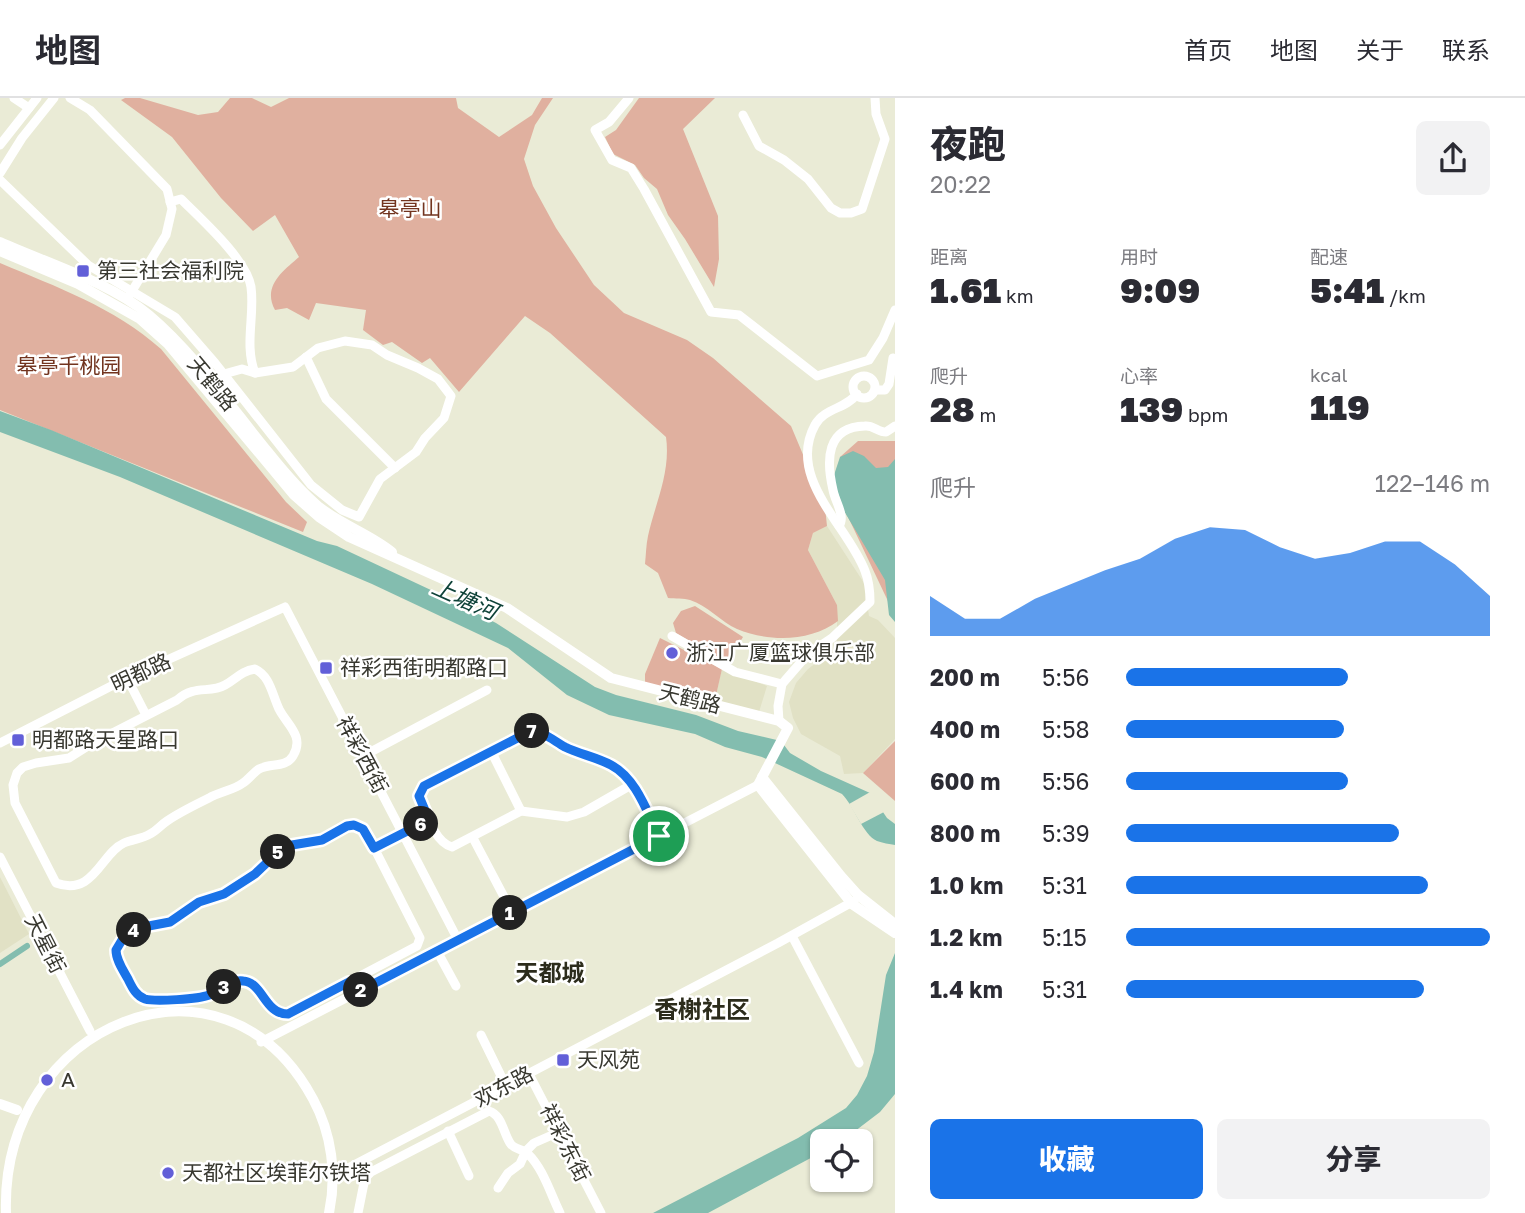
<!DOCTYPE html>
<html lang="zh">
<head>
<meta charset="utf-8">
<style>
  body { margin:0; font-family:"Golos Text","Noto Sans SC",sans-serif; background:#f2f2f3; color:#2b2b33; height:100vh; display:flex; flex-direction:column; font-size:26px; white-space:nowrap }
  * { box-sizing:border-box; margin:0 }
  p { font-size:23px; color:#7c7c81 }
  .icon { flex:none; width:38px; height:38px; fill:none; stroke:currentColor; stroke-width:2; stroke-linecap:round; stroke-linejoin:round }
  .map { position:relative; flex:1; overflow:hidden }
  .panel { display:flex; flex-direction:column; background:#fff; width:630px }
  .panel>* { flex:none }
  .buttons { position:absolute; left:810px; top:1031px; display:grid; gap:14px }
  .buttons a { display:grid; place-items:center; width:63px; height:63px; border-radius:10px; background:#fff; box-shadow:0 2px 5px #0004; font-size:35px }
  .pin { position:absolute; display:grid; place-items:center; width:60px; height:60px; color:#fff; margin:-30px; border:4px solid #fff; border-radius:50%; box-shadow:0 2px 7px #0007 }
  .km { position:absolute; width:35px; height:35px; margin:-18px; border-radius:50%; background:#222; color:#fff; font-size:19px; line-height:35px; text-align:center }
  .round { display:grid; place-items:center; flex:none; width:74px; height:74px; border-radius:10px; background:#f2f2f3 }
  .summary { display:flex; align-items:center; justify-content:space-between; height:119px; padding:0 35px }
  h1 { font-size:38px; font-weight:800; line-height:52px }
  .figures { display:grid; grid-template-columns:repeat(3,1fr); gap:10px; height:119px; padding:7px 35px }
  .figures div { display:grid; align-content:center }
  .figures b { font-size:35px; font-weight:800 }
  .figures small { font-size:19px; font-weight:400 }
  .figures p { font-size:19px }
  .chart { height:196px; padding:14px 35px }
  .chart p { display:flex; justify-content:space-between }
  .chart svg { width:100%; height:126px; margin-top:7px; fill:#1a73e8; opacity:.7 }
  .primary-button { display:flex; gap:14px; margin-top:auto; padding:14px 35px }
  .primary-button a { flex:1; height:80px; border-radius:10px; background:#1a73e8; color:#fff; font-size:28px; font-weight:800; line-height:80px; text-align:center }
  .primary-button a+a { background:#f2f2f3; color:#2b2b33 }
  ul { padding:0 35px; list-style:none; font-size:23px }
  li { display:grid; grid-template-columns:112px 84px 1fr; align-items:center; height:52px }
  li i { height:18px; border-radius:9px; background:#1a73e8 }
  header { display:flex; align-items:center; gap:42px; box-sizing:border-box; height:98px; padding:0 35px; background:#fff; border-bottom:2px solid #e1e1e2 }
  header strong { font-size:33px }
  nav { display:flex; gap:38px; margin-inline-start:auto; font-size:24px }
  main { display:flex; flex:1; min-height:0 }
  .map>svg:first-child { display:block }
  .built { fill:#e1e1c5 }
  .green { fill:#e0b09f }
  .water { fill:#83bdaf }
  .pier { fill:#eaebd6 }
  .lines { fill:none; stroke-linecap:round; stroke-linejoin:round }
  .canal { stroke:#83bdaf; stroke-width:6 }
  .minor { stroke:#fff; stroke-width:9 }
  .major { stroke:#fff; stroke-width:10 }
  .route-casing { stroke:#fff; stroke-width:14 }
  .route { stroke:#1a73e8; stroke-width:9 }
  .poi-dot { fill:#625fd8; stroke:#fff; stroke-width:2.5 }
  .labels { text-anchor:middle; stroke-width:5; stroke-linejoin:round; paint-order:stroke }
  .park-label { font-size:21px; fill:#72341f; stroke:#fff }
  .poi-label { font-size:21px; fill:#383830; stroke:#fff; text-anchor:start }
  .street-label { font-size:21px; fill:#383830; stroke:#fff }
  .water-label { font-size:23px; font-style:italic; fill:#0e4238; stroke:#fff }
  .neighbourhood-label { font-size:23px; font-weight:bold; fill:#2c2c1c; stroke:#fff }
  .quarter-label { font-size:24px; font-weight:bold; fill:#2c2c1c; stroke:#fff }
</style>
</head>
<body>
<header>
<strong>地图</strong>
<nav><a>首页</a><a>地图</a><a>关于</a><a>联系</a></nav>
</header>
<main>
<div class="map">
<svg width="895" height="1115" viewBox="0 0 895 1115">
  <rect width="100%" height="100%" fill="#eaebd6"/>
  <!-- built -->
  <g class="built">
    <path d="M827,428L864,485L869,518L878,522L895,540V641L863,675L844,676L840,658L801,636L793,620L789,604L796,585L808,571L837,549V507L808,452L813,435Z"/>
    <path d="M722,571L767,588L759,614L715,602Z"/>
    <path d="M0,779L29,836L0,855Z"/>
  </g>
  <!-- green -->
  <g class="green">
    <path d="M125,0H140L198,17L218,14L230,0H252L271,9L289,0H456L458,10L499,39L532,17L542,0H553L535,27L524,61L533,88L556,130L594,187L624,215L687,242L713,260L791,328L825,409L827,428L813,435L808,452L837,507L838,523C811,544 768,544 737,531C721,524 707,507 690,502C684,500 675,501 668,500L658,475L645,466C646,457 646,447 648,438C655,406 671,374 666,339L550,235L525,218L459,294L430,260L422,265L392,244L383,247L363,232L366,212L316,205L309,222L287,210L275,212C262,188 283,173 299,159L275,117L253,133L221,100L172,39L121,2Z"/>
    <path d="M639,0H715L683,31L718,118L719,161L714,189L685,141L668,117L657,91L644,80L635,67L613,56L605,39L616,32Z"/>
    <path d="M0,165C56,189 114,209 161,251L286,404L307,424L303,434L0,312Z"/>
    <path d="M858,343H895V518L841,404L840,359Z"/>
    <path d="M695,508L743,539L727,565L676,535L673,525L681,513Z"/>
    <path d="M660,540L722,571L715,602L645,586V576Z"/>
    <path d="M895,643V703L863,675Z"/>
  </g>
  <!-- water -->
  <g class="water">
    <path d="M0,313L51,332L317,443L337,448L433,493L496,525L595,589L616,597L696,617L738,633L781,643L790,655L821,673L870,695L887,720L895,726V747C890,746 882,745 877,743C863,737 854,708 842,696L762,659L725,649L695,636L609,617L567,597L508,550L372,486L120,379L0,334Z"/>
    <path d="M853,353L864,358L876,370L888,369L895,361V524L889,517L885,482L844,413L833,380L840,359Z"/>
    <path d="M895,855V996L880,1014L842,1043H822V1054L708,1115H653L798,1040L846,1010L857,997L867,978L874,954L886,877Z"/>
  </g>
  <!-- pier -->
  <path class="pier" d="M872,693L884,714L861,726L849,706Z"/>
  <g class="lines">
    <!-- canal -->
    <path class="canal" d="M0,866L27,848"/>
    <!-- minor -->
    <g class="minor">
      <path d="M14,0L29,10"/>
      <path d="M70,0L90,12L167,91L172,111L166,137L129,198"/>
      <path d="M629,0L609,24L595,32L612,62L631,70L644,91L711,214L739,217L817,278L869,262L883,240L895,212"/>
      <path d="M743,17L759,48L784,62L808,81L831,110L840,115H851L862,111L885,41L876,16L875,0"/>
      <path d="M0,47L37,0"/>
      <path d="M0,75L22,40L54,0"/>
      <path d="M0,82L88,167L175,219L215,265L311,387L342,412L359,419L380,381L416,354L425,340L444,320L451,298L438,281L418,270L387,257L372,247L345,243L318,250L293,269L255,275C244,247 255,217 251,189C247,162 201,121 181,101L170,104"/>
      <path d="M306,259L326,301L395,370"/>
      <path d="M224,276L242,271L255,275"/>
      <circle cx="864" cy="289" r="11"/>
      <path d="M875,292H885L889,286L893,260"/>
      <path d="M839,428C846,418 835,404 833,392C826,362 826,329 865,328C873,327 878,334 886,334L895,328"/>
      <path d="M672,538L735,574L782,586"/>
      <path d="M255,571C270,578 272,596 279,611C287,627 305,638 293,658C286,670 270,665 259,671C253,675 249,681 243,685C234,692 219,694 209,700C195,707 180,714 167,723C161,727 156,733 150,736C142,741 133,741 124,745C101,755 94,799 56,785L15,705L13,687L17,675L23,669L36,665L69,660L91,646L177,602C195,586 209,596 225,587C236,581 241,573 255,571Z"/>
      <path d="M127,580L146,617"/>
      <path d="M779,623L778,608L782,586L808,556L832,540L870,504C870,493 869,483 865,473C848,428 786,380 815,327C824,310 846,311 857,296"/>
      <path d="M0,645L127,580L285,509L458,842"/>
      <path d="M492,655L521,713"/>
      <path d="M363,658L487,592"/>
      <path d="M631,687L584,714L567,719L521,713L452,749C434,744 426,714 419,698L424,688L430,684L492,655L526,634L534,633L619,672C638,689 648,716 659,738"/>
      <path d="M473,740L512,814"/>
      <path d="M374,750L429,722"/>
      <path d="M0,759L90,933"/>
      <path d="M792,838L859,965"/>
      <path d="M437,853L456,888"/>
      <path d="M349,884L417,848L420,840L367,736L359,728H347L322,742L284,750L246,783L224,796L199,804L177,821L138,830L122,843L116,852L119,864L134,892L147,902L202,900L233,884L243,883L257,891L270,909L284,916L349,884L356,895"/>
      <path d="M481,937L506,988"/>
      <path d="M261,944L758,687"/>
      <path d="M529,976L601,1115"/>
      <path d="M448,1033L469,1078"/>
      <path d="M333,1078L778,845L854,803"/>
      <path d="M498,1090L508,1075L520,1066L526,1053L534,1045L559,1034"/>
      <path d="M358,1115L365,1080L371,1074L489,1013C502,1017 503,1034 510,1045C514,1052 522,1050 528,1056C543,1070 551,1097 560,1115"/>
    </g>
    <!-- major -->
    <g class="major">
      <path d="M0,144C47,165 109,184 149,217C193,254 232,310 268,354C284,374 300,393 319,409C342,427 370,436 392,454"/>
      <path d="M0,153L78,186L140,221L168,246L294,397L319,419L349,439L507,510L611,580L779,623L788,630L758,687L852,806L895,835"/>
      <path d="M762,679L841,778L858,797L895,826"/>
      <path d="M0,1006L17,1012"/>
      <path d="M6,1115C0,925 223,834 313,1001C332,1036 337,1077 329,1115"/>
    </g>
  </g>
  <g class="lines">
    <defs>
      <path id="route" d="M531,633C543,633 554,643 565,649C579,656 596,659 611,667C636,680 647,714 659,738L356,895L349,884L288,916C264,916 263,884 243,883C231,881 220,893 209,897C199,901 155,904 145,901C136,898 132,889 128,881C123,872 116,862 116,852L122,842L138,830L170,824L199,804L224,796L255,776L277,755L292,747L322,742L347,728L354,727L363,731L374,750L429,722L419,698L424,688Z"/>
    </defs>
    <!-- route casing -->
    <use href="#route" class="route-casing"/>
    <!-- route -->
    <use href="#route" class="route"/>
  </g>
  <!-- markers -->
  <g class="poi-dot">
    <rect x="76" y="166" width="14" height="14" rx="3.5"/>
    <circle cx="672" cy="555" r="7"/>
    <rect x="319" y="563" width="14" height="14" rx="3.5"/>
    <rect x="11" y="635" width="14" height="14" rx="3.5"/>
    <rect x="556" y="955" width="14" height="14" rx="3.5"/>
    <circle cx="47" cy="982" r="7"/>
    <circle cx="168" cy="1075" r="7"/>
  </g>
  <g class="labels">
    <!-- park labels -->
    <g class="park-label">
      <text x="410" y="118">皋亭山</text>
      <text x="69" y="275">皋亭千桃园</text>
    </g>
    <!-- poi labels -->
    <g class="poi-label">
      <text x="97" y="180">第三社会福利院</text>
      <text x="686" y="562">浙江广厦篮球俱乐部</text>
      <text x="340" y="577">祥彩西街明都路口</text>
      <text x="32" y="649">明都路天星路口</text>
      <text x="577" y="969">天风苑</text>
      <text x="61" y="989">A</text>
      <text x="182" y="1082">天都社区埃菲尔铁塔</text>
    </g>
    <!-- street labels -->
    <g class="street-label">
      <text transform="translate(212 286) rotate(50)" y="7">天鹤路</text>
      <text transform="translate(141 575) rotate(-25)" y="7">明都路</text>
      <text transform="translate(690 601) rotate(14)" y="7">天鹤路</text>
      <text transform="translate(362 657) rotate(62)" y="7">祥彩西街</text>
      <text transform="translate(45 846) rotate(63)" y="7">天星街</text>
      <text transform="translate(504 989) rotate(-28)" y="7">欢东路</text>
      <text transform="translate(565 1045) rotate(63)" y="7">祥彩东街</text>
    </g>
    <!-- water labels -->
    <g class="water-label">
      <text transform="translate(465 501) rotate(24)" y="8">上塘河</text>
    </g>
    <!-- neighbourhood labels -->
    <g class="neighbourhood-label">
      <text x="550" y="883">天都城</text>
    </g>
    <!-- quarter labels -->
    <g class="quarter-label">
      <text x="702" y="920">香榭社区</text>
    </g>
  </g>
</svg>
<div class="buttons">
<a><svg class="icon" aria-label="locate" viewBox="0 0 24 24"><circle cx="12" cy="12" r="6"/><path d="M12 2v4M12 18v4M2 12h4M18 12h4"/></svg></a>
</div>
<div class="pin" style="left:659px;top:738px;background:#1e9e55"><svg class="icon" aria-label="arrive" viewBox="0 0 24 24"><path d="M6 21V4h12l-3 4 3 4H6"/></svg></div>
<b class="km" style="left:510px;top:815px">1</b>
<b class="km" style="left:361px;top:892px">2</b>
<b class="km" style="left:224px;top:889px">3</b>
<b class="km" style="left:134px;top:832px">4</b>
<b class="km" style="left:278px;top:754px">5</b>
<b class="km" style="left:421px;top:726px">6</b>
<b class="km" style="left:532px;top:633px">7</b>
</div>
<section class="panel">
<div class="summary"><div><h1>夜跑</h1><p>20:22</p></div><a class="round"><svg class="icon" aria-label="share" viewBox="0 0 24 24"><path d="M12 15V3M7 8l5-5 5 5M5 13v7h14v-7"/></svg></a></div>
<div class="figures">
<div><p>距离</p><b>1.61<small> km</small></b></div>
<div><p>用时</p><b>9:09</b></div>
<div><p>配速</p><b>5:41<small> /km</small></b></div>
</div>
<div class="figures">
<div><p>爬升</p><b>28<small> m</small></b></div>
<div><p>心率</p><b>139<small> bpm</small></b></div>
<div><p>kcal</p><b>119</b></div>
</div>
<div class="chart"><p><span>爬升</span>122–146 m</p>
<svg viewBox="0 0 160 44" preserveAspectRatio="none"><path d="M0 44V30L10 38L20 38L30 31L40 26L50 21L60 17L70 10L80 6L90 7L100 13L110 17L120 15L130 11L140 11L150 19L160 30V44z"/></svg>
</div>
<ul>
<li><b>200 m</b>5:56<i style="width:61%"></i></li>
<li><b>400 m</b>5:58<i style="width:60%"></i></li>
<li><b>600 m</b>5:56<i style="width:61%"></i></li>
<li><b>800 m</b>5:39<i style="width:75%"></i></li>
<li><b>1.0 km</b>5:31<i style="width:83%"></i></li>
<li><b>1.2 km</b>5:15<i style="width:100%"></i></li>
<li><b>1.4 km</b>5:31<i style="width:82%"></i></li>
</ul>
<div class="primary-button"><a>收藏</a><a>分享</a></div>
</section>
</main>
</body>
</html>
